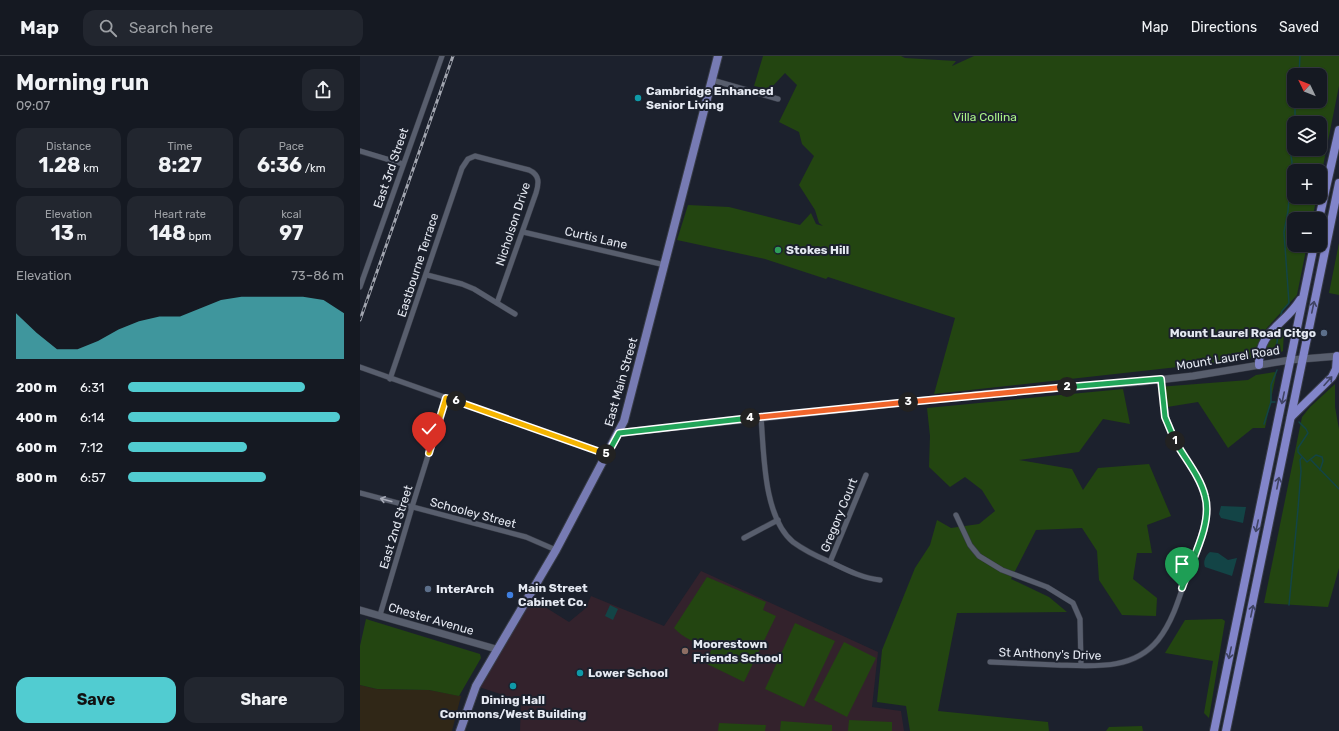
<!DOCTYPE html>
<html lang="en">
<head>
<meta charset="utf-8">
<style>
  body { margin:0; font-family:Rubik,sans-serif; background:#22262f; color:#f1f3f6; height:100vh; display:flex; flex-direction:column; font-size:15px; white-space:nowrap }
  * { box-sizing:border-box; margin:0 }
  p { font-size:13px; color:#9da0a5 }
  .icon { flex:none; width:22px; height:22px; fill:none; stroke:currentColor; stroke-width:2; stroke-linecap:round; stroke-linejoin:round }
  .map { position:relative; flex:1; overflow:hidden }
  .sheet { display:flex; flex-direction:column; background:#151922; width:360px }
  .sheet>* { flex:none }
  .needle { width:26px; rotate:313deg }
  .buttons { position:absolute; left:927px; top:12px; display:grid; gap:8px }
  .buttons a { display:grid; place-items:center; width:40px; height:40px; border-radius:8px; background:#151922; box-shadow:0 1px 3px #0004,0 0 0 1px #343840; font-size:20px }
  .pin { position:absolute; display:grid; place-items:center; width:34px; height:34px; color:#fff; margin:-41px -17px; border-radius:50% 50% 50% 0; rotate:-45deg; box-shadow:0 0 4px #0007 }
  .pin .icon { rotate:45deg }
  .km { position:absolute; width:20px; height:20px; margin:-10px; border-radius:50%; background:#222; color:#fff; font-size:11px; line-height:20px; text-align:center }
  .round { display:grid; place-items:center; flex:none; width:42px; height:42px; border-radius:12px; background:#22262f }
  .headline { display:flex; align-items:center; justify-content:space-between; height:68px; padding:0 16px }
  h1 { font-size:22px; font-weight:700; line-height:30px }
  .stats { display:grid; grid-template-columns:repeat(3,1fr); gap:6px; height:68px; padding:4px 16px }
  .stats div { display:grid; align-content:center; border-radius:10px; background:#22262f; text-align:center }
  .stats b { font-size:20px; font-weight:700 }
  .stats small { font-size:11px; font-weight:400 }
  .stats p { font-size:11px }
  .chart { height:112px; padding:8px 16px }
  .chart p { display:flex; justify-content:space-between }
  .chart svg { width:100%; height:72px; margin-top:4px; fill:#51ccd1; opacity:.7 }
  .action { display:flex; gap:8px; margin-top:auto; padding:8px 16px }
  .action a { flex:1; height:46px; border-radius:12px; background:#51ccd1; color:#111; font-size:16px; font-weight:700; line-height:46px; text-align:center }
  .action a+a { background:#22262f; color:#f1f3f6 }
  ul { padding:0 16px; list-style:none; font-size:13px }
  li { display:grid; grid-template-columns:64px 48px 1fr; align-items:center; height:30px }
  li i { height:10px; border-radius:5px; background:#51ccd1 }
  header { display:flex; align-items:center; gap:24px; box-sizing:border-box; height:56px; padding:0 20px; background:#151922; border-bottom:1px solid #343840 }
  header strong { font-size:19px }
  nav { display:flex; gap:22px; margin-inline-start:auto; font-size:14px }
  .search { width:280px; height:36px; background:#22262f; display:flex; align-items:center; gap:10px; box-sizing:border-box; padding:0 14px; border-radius:12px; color:#9da0a5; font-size:15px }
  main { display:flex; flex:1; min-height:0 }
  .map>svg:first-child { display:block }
  .commercial { fill:#302717 }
  .education { fill:#33222c }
  .green { fill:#234511; fill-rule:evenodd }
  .water { fill:#134446 }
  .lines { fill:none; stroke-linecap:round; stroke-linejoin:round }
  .stream { stroke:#134446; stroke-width:1.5 }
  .minor-casing { stroke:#373b46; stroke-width:6 }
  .secondary-casing { stroke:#373b46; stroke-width:8 }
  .primary-casing { stroke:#373b46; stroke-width:10 }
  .trunk-casing { stroke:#373b46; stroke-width:10 }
  .minor { stroke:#585e6d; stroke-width:5 }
  .secondary { stroke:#585e6d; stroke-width:7 }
  .primary { stroke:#777bb3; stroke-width:8 }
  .trunk { stroke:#8285ca; stroke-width:8 }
  .rail-casing { stroke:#a2a6b0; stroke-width:3 }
  .rail { stroke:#1c212d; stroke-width:1.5; stroke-dasharray:4.5; stroke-linecap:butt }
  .oneway { stroke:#404464 }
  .oneway2 { stroke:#a6aab6 }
  .split-1-casing { stroke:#fff; stroke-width:8 }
  .split-2-casing { stroke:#fff; stroke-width:8 }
  .split-3-casing { stroke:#fff; stroke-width:8 }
  .split-4-casing { stroke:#fff; stroke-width:8 }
  .split-5-casing { stroke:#fff; stroke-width:8 }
  .split-6-casing { stroke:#fff; stroke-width:8 }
  .split-7-casing { stroke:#fff; stroke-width:8 }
  .split-1 { stroke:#22a559; stroke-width:5 }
  .split-2 { stroke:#22a559; stroke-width:5 }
  .split-3 { stroke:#f0652b; stroke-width:5 }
  .split-4 { stroke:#f0652b; stroke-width:5 }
  .split-5 { stroke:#22a559; stroke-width:5 }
  .split-6 { stroke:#f5b400; stroke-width:5 }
  .split-7 { stroke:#f5b400; stroke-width:5 }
  .culture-dot { fill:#0f9aa8; stroke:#1c212d; stroke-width:1.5 }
  .leisure-dot { fill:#2e9e5b; stroke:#1c212d; stroke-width:1.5 }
  .service-dot { fill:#5c6f8a; stroke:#1c212d; stroke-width:1.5 }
  .shop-dot { fill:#3f7fe0; stroke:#1c212d; stroke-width:1.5 }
  .education-dot { fill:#8d6e63; stroke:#1c212d; stroke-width:1.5 }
  .labels { text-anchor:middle; stroke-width:4; stroke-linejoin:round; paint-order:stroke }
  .poi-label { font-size:12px; font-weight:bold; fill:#e5e9f2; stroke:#1c212d; text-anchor:start }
  .park-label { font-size:12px; fill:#aaf488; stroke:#1c212d }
  .street-label { font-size:12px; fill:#e5e9f2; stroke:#1c212d }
</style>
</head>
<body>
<header>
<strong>Map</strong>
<div class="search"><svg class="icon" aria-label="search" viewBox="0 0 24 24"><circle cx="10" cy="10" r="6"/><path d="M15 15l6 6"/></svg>Search here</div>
<nav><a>Map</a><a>Directions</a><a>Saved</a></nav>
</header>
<main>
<section class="sheet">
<div class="headline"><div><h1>Morning run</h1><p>09:07</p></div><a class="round"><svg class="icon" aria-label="share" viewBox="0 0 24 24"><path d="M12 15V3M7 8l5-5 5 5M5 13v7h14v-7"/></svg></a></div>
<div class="stats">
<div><p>Distance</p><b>1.28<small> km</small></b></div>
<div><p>Time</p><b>8:27</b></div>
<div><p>Pace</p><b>6:36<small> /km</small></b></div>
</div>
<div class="stats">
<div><p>Elevation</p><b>13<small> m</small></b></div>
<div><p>Heart rate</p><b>148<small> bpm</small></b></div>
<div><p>kcal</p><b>97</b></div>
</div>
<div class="chart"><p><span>Elevation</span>73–86 m</p>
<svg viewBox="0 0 160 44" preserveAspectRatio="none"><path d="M0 44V16L10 28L20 38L30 38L40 33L50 26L60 21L70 18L80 18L90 13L100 8L110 6L120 6L130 6L140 6L150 8L160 16V44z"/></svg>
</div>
<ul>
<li><b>200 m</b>6:31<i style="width:82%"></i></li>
<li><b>400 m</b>6:14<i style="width:98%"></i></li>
<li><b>600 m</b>7:12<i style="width:55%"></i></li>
<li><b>800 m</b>6:57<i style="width:64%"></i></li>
</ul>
<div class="action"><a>Save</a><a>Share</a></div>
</section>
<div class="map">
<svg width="979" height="675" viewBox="0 0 979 675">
  <rect width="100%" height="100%" fill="#1c212d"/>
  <!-- commercial -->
  <path class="commercial" d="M0,629L17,633L69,634L101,640L92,675H0Z"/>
  <!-- education -->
  <path class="education" d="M341,515L518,596L512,651L541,655L544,675H160L161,645L116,630L169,541L209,566L226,552L231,540L304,570Z"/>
  <!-- green -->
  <g class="green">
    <path d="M403,0H541L545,2L596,5L592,10L614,0H979V30L960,125V115H934V141H957L952,163H934V189H947L937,239L906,273L890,303L574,338L595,262L468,221L466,223L405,203L317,184L328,149L369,151L440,169L451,157L456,168L463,170L459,167L455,154L439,129L454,100L442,88L439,76L419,66L437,29L425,17L410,33L394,30ZM934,19H960V45H934ZM934,67H960V93H934Z"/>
    <path d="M979,187V239L969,237Z"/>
    <path d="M923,272H924L923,295L917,299H908C902,287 914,278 923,272Z"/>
    <path d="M915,316L916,319L905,372H893L868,392L838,346L801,352L798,331L888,324L896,319Z"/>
    <path d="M975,328V351L979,373V512L968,551L904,547L942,361L950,351Z"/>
    <path d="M763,333L770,368L743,363L719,396L659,404L712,413L723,434L738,412L789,408L811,460L787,469L792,497H777L773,523L797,542L796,560L762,559L739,524L737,495L722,472L676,474L651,523L689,541L707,556L597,557L578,655L688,666L689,675H550L546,650L517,646L522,594L555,512L570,489L577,464L591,472L619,468L635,455L622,434L605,421L590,431L569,411L570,380L567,352Z"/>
    <path d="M347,521L406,546L403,554L416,560L384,626L345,607L354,588C338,589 324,583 314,572Z"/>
    <path d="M6,563L120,598L121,602L99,640L69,634L17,633L0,629V590Z"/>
    <path d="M862,563L865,565L849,662L844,657L853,605L805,597L825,564Z"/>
    <path d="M435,567L475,585L444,651L405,633Z"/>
    <path d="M484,586L516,602L487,661L454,644Z"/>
    <path d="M489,664L532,666V675H488Z"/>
    <path d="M421,665L472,669V675H420Z"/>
    <path d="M359,667L406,669L405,675H358Z"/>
    <path d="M782,670L783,675H746L749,671Z"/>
  </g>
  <!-- water -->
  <g class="water">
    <path d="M861,450L886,451L883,467L861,462L859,458Z"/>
    <path d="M850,496L858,497L868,504L877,502L872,520L845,511C843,506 845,500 850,496Z"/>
    <path d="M250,549L258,553L253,564L245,560Z"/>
  </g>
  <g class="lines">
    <!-- stream -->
    <g class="stream">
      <path d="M939,19L940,0"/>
      <path d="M935,67V45"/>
      <path d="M920,262L922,255L929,247L924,176L928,155L932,106L930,93L934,80"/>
      <path d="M915,300L919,273"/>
      <path d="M911,346H915"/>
      <path d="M939,366L946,373L948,377L938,392V396L947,406L956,399L962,401L963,405L960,414"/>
      <path d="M904,368L911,346V329L917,314"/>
      <path d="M951,404L979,433"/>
      <path d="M929,549L938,453L941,415L940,404L942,401"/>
    </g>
    <defs>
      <g id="minor">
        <path d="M352,24L418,43"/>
        <path d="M0,95L43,108"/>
        <path d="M163,176L305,209"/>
        <path d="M67,219L102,228L114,233L155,258"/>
        <path d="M0,231L82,0"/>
        <path d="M0,311L247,399"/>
        <path d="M30,323L102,112L108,103L115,100L169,114C180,119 179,127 176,137L137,247"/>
        <path d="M401,361C404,396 403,461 433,486C444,494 456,500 468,505C485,513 501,522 520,524"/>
        <path d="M0,437L166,481L196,494"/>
        <path d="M596,459L610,489L619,500L642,514L687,531L713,547L720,563L721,609"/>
        <path d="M384,482L418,464"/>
        <path d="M470,506L506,419"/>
        <path d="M20,559L52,451L86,342"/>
        <path d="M630,606C652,607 674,608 697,609C732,610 773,615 798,584C814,564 821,536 829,512C839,484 853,460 842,431L808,370L801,323"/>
      </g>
      <g id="secondary">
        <path d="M259,377L635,337L780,326L833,320L930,304L979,300"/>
        <path d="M0,554L136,593"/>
      </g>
      <path id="primary" d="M100,675L116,630L196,494L264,365L358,0"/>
      <g id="trunk">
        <path d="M959,163L979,74"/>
        <path d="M899,309C898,275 925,269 940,244"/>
        <path d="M931,361L972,321L976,313L977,300"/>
        <path d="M854,675L954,189"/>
        <path d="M866,675L979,127"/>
      </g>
    </defs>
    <!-- minor casing -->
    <use href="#minor" class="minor-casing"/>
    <!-- secondary casing -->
    <use href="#secondary" class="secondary-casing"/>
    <!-- primary casing -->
    <use href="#primary" class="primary-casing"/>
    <!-- trunk casing -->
    <use href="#trunk" class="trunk-casing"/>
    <!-- minor -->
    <use href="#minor" class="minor"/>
    <!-- secondary -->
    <use href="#secondary" class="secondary"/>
    <!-- primary -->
    <use href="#primary" class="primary"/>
    <!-- trunk -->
    <use href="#trunk" class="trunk"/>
    <defs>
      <path id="rail" d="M0,264L93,0"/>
    </defs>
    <!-- rail casing -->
    <use href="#rail" class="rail-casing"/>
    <!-- rail -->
    <use href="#rail" class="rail"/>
  </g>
  <!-- one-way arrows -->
  <defs><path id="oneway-shaft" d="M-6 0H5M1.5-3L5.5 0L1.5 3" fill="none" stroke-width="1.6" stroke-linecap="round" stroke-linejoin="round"/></defs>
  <g class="oneway">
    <use href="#oneway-shaft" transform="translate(953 251) rotate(-78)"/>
    <use href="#oneway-shaft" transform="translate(968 325) rotate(-48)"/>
    <use href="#oneway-shaft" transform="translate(923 342) rotate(102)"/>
    <use href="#oneway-shaft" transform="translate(918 427) rotate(-79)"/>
    <use href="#oneway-shaft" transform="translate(897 470) rotate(102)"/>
    <use href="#oneway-shaft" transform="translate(892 555) rotate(-78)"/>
    <use href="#oneway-shaft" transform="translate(870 597) rotate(102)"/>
  </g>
  <use class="oneway2" href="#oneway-shaft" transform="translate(26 444) rotate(-165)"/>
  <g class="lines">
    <defs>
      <path id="split-1" d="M815,385C825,403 840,420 845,440C853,468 831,505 822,532"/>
      <path id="split-2" d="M707,331L801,323L805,361L815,385"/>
      <path id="split-3" d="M548,346L707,331"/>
      <path id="split-4" d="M390,362L548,346"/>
      <path id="split-5" d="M246,398L247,399L259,377L390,362"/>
      <path id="split-6" d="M96,345L246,398"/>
      <path id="split-7" d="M69,397L86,342L96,345"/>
    </defs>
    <!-- split-1 casing -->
    <use href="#split-1" class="split-1-casing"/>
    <!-- split-2 casing -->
    <use href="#split-2" class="split-2-casing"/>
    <!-- split-3 casing -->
    <use href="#split-3" class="split-3-casing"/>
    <!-- split-4 casing -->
    <use href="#split-4" class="split-4-casing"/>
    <!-- split-5 casing -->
    <use href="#split-5" class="split-5-casing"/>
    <!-- split-6 casing -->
    <use href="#split-6" class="split-6-casing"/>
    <!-- split-7 casing -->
    <use href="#split-7" class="split-7-casing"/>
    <!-- split-1 -->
    <use href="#split-1" class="split-1"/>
    <!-- split-2 -->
    <use href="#split-2" class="split-2"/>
    <!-- split-3 -->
    <use href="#split-3" class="split-3"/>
    <!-- split-4 -->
    <use href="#split-4" class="split-4"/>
    <!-- split-5 -->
    <use href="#split-5" class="split-5"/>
    <!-- split-6 -->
    <use href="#split-6" class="split-6"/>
    <!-- split-7 -->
    <use href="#split-7" class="split-7"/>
  </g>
  <!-- markers -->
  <g class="culture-dot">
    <circle cx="278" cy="42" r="4"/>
    <circle cx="220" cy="617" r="4"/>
    <circle cx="153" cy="630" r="4"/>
  </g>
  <circle class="leisure-dot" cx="418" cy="194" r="4"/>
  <g class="service-dot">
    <circle cx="964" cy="277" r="4"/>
    <circle cx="68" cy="533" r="4"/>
  </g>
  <circle class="shop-dot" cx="150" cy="539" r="4"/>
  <circle class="education-dot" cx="325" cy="595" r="4"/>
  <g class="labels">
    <!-- poi labels -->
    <g class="poi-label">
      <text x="286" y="39">Cambridge Enhanced<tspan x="286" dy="14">Senior Living</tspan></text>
      <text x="426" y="198">Stokes Hill</text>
      <text x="956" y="281" text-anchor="end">Mount Laurel Road Citgo</text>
      <text x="158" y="536">Main Street<tspan x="158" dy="14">Cabinet Co.</tspan></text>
      <text x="76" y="537">InterArch</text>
      <text x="333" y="592">Moorestown<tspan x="333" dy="14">Friends School</tspan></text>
      <text x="228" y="621">Lower School</text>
      <text x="153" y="648" text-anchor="middle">Dining Hall<tspan x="153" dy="14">Commons/West Building</tspan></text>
    </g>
    <!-- park labels -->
    <g class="park-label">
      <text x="625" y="65">Villa Collina</text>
    </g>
    <!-- street labels -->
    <g class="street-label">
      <text transform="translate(31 112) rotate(-71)" y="4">East 3rd Street</text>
      <text transform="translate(153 168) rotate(-72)" y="4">Nicholson Drive</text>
      <text transform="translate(236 182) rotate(13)" y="4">Curtis Lane</text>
      <text transform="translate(58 209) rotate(-72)" y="4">Eastbourne Terrace</text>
      <text transform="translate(868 302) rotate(-9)" y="4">Mount Laurel Road</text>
      <text transform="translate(261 326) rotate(-74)" y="4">East Main Street</text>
      <text transform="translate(113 457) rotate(15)" y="4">Schooley Street</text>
      <text transform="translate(479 459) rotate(-68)" y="4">Gregory Court</text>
      <text transform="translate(36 471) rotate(-73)" y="4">East 2nd Street</text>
      <text transform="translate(71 563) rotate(16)" y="4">Chester Avenue</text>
      <text transform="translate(690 598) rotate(2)" y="4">St Anthony's Drive</text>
    </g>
  </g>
</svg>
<div class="buttons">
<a><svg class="needle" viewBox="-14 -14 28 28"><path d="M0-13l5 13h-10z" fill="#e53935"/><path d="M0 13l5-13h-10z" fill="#9da0a5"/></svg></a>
<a><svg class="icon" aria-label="layers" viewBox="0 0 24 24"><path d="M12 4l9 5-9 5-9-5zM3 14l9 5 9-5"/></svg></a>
<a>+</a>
<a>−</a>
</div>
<div class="pin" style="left:822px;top:532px;background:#1e9e55"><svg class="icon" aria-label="arrive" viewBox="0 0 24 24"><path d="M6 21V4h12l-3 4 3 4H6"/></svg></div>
<div class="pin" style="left:69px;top:397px;background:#d93025"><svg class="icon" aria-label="check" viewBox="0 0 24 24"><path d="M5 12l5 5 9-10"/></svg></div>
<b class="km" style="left:815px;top:385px">1</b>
<b class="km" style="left:707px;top:331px">2</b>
<b class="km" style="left:548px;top:346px">3</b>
<b class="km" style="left:390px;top:362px">4</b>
<b class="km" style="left:246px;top:398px">5</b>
<b class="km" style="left:96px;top:345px">6</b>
</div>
</main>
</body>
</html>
